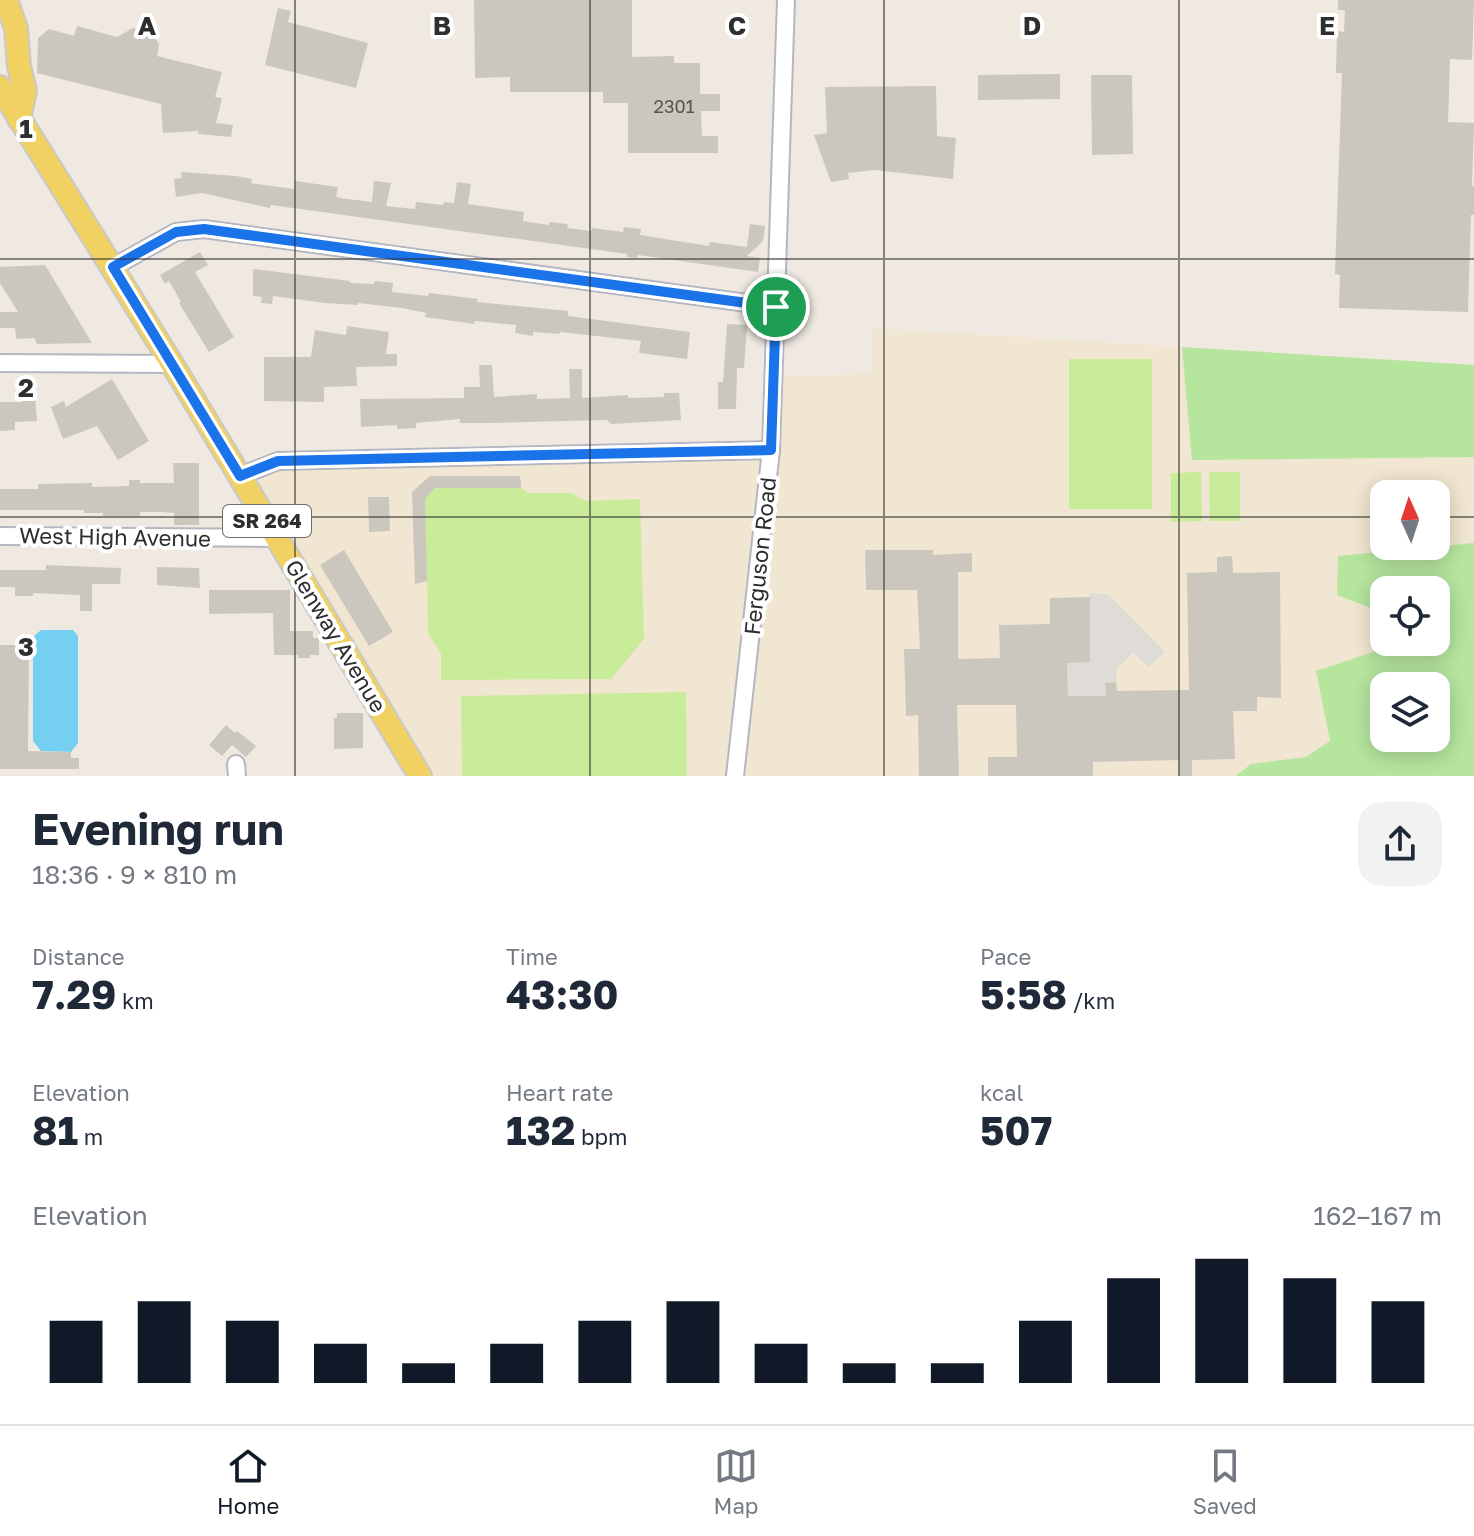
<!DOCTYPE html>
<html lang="en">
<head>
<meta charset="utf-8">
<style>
  body { margin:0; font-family:"Golos Text",sans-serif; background:#f2f2f3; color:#1f2937; height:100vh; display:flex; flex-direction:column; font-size:30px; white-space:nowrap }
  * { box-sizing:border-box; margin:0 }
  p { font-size:26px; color:#747a83 }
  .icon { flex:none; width:44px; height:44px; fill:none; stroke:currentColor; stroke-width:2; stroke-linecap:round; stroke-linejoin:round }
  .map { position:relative; height:776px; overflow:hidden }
  .details { display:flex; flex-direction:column; background:#fff; flex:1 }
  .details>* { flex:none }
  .needle { width:52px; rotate:357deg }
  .fabs { position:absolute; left:1370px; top:480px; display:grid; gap:16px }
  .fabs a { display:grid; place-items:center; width:80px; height:80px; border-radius:16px; background:#fff; box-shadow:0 4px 20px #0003; font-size:40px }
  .pin { position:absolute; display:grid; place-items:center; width:68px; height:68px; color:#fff; margin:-34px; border:4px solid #fff; border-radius:50%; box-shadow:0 2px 8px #0007 }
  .round { display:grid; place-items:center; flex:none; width:84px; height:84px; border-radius:24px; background:#f2f2f3 }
  .head { display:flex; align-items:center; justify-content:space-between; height:136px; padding:0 32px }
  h1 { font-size:44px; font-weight:700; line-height:60px }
  .figures { display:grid; grid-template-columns:repeat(3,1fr); gap:12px; height:136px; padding:8px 32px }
  .figures div { display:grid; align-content:center }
  .figures b { font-size:40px; font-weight:700 }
  .figures small { font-size:22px; font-weight:400 }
  .figures p { font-size:22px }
  .chart { height:224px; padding:16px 32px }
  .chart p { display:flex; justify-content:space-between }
  .chart svg { width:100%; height:144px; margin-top:8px; stroke:#111827; stroke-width:6 }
  .tabs { display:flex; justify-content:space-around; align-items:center; height:112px; border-top:2px solid #e0e1e3; background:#fff; font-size:22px; color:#747a83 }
  .tabs a { display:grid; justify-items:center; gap:4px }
  .tabs .selected { color:#111827 }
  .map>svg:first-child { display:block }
  .education { fill:#f0e6d1; fill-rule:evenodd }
  .green { fill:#b6e59e; fill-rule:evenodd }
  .pitch { fill:#c9ec9a }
  .plaza { fill:#dfdcd8 }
  .water { fill:#75cff0 }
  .building { fill:#cbc7bf }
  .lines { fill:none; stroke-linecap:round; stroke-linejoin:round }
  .minor-casing { stroke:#b4b7c1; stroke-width:20 }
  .major-casing { stroke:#c9c9c9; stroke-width:26 }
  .minor { stroke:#fff; stroke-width:16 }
  .major { stroke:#f2d163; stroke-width:22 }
  .route-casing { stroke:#fff; stroke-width:16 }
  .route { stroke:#1a73e8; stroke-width:10 }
  .grid { fill:none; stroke:#2e2e2e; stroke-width:2; stroke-opacity:0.55 }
  .labels { text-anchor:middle; stroke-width:8; stroke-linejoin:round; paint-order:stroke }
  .number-label { font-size:18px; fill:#555452 }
  .shield { fill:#fff; stroke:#6d6d6d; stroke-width:2 }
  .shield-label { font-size:20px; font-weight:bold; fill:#2e2e2e }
  .street-label { font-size:22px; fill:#2e2e2e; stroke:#fff }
  .grid-label { font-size:26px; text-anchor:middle; font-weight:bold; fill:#2e2e2e; stroke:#fff; stroke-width:8; stroke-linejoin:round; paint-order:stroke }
</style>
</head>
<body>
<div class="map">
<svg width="1474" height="776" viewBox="0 0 1474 776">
  <rect width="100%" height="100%" fill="#efe9e1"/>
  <!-- education -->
  <path class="education" d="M872,328L1474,365V776H420L240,476L278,461L771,450L775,376L872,374ZM1384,494H1436V546H1384ZM1384,590H1436V642H1384ZM1384,686H1436V738H1384Z"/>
  <!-- green -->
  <g class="green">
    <path d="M1182,347L1474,365V457L1192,460Z"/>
    <path d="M1474,543V776H1236L1251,764L1306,757L1330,741L1316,671L1373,652L1384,626V642H1436V590H1384V613L1337,595L1338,556ZM1384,686H1436V738H1384Z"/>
  </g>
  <!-- pitch -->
  <g class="pitch">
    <rect x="1069" y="359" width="83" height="150"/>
    <path d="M1201,472L1202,521L1171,522V473Z"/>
    <path d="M1209,472H1240V521H1210Z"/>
    <path d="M430,476H520L521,488L528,493H571L586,501L640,499L644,639L611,679L441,680V654L428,633L427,582L412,492Z"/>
    <path d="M686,692L687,776H462L461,696Z"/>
  </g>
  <!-- plaza -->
  <path class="plaza" d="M1090,593L1108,594L1165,652L1149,667L1133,653L1117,668L1116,682L1105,683L1106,696H1068L1067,663L1090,661Z"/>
  <!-- water -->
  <path class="water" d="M41,630H73L78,636V743L71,752L41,751L33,741V637Z"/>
  <!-- building -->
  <g class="building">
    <path d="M474,0H632V57L674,56V63H700V94H720V111H701L702,136H718V153H628V103H603V92H510V77L475,78Z"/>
    <path d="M1338,0H1474L1472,60L1450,59L1448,122L1474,123L1472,186H1474V215H1471L1468,312L1339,308L1340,275L1335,274L1342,73H1336L1337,31L1344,32L1345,10H1338Z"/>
    <path d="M278,8L291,11L288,22L368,43L356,88L265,65Z"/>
    <path d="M77,26L117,37L133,28L154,34L159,45L157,56L222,72L215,97L222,98L216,123L233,125L231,137L198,134V131L163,133L161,104L37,73L38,38L49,29L74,36Z"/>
    <path d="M1060,74V99L978,100V75Z"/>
    <path d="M1091,75H1132L1133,154L1092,155Z"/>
    <path d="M936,86L937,136L956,138L953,179L875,170L848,173L849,179L831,182L814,135L827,133L825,87Z"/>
    <path d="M181,172L236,176L252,179L251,183L294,189L295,181L338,187L336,196L340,198L372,202L374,181L391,183L386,206L415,209L416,202L443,205L444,202L454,203L457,182L471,184L468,204L524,212L523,221L549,225V222L568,224L567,228L591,231L592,228L623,232L624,227L641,229L640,235L709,246L710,242L747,247L750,224L765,226L763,241L747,256L760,258L758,272L638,255L637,258L627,257V254L351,216L271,205L270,208L202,193L176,197L174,179L182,178Z"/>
    <path d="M200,252L208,265L195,272L234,337L209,352L179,303L181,302L169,281L165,284L160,275Z"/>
    <path d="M45,265L92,343L37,344L34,338L16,339L15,328H0V312H18L0,283V267Z"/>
    <path d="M253,269L350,281V283L374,284L375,281L393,283L392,292L428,296L429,293L478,299L477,302L568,311V316L690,332L687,359L639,353L641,341L560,332V334L533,332V336L515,333L516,325L475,321L474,324L425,317L426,313L402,308L358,303V305L325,303L273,296L272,304L261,303L262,297L253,296Z"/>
    <path d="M727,324L747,325L744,368H737L736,409H718V382H723Z"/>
    <path d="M347,326L389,332L386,354H397V366L356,367L357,386L324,387V402L264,401V357H311L315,330L346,335Z"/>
    <path d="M479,365H492L494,397L537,394V399L570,398L569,369H582V398L628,395V398L664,397V393H679L681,420L611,424L607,420L491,423H460V419L416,423V428L397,429V425L361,427L360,399L464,398V387H480Z"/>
    <path d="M112,379L149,441L118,460L97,426L63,439L51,407L64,401L66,407Z"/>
    <path d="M35,397L37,421L15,422V430L0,431V402H22V398Z"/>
    <path d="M173,463H199V525H174V513L161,512H140V516H103V513H84V510H0V489H38V484L92,483V487L129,486V480H140V483H174Z"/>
    <path d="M430,476H520L521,488H435L425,499L427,581L415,584L412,492Z"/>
    <path d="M368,497H389L390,531L369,532Z"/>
    <path d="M344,550L393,632L369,646L320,565Z"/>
    <path d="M865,550H933V555L972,553V572H958V659L1000,658L999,625L1050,624V598L1090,597V662L1067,663L1068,696H1106L1105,683L1116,682L1117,691L1189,690L1187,573L1217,572V557L1232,556L1233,573L1280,572L1281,698L1257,697V711H1233L1235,759L1192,760V776H1179V760L1093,762V776H988V757H1017L1016,705H957L959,776H919L918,715L906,716L904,649H920L917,590H866Z"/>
    <path d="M46,565L121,568L120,584H92V611H80V595L33,593V596H15V587H0V570H46Z"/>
    <path d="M157,567L199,568L200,588L157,585Z"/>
    <path d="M209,590H290V631H313V638H319V655H310V658H298V655H274L273,613L209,614Z"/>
    <path d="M0,645H29L28,751L71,752V758H79V769H0Z"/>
    <path d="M337,713H363V748L334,749V718H337Z"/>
    <path d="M226,725L235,733L237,731L256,746L246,757L232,745L222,756L209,745Z"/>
  </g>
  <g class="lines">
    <defs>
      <g id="minor">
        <path d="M113,267L176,232L204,229L776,307"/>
        <path d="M0,363L172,364"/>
        <path d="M240,476L278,461L771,450"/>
        <path d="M0,536L278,538"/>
        <path d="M236,764L237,776"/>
        <path d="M735,776L771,450L786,0"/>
      </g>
      <g id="major">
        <path d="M6,0L16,28L19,66L25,91L19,119"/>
        <path d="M0,87L177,372L420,776"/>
      </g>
    </defs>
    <!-- minor casing -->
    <use href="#minor" class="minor-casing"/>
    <!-- major casing -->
    <use href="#major" class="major-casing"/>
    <!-- minor -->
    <use href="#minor" class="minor"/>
    <!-- major -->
    <use href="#major" class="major"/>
  </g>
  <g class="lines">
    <defs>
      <path id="route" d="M204,229L776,307L771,450L278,461L240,476L113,267L176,232Z"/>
    </defs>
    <!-- route casing -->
    <use href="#route" class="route-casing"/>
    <!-- route -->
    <use href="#route" class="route"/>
  </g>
  <!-- grid -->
  <path class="grid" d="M295,0V776M590,0V776M884,0V776M1179,0V776M0,259H1474M0,517H1384M1436,517H1474"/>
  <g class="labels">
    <!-- number labels -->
    <g class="number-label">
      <text x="674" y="113">2301</text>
    </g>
    <!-- shield labels -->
    <rect class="shield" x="223" y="505" width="88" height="32" rx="6"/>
    <g class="shield-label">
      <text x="267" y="528">SR 264</text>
    </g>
    <!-- street labels -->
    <g class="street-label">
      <text transform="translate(115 537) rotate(1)" y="8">West High Avenue</text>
      <text transform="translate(760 556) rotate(-84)" y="8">Ferguson Road</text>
      <text transform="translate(336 636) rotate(59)" y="8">Glenway Avenue</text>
    </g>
  </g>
  <g class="grid-label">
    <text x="147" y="35">A</text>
    <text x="442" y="35">B</text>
    <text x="737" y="35">C</text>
    <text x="1032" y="35">D</text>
    <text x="1327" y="35">E</text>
    <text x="26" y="138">1</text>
    <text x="26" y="397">2</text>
    <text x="26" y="656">3</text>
  </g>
</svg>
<div class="fabs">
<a><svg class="needle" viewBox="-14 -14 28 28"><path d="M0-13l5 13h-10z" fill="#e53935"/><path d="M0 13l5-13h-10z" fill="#747a83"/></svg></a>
<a><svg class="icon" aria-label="locate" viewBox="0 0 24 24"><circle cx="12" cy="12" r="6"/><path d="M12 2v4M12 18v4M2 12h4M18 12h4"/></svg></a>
<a><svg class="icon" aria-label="layers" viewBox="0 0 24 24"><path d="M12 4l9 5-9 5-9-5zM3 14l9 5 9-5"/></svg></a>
</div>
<div class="pin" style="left:776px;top:307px;background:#1e9e55"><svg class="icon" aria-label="arrive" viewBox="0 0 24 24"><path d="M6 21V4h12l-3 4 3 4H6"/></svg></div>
</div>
<section class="details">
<div class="head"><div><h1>Evening run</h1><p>18:36 · 9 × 810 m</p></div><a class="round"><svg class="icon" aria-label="share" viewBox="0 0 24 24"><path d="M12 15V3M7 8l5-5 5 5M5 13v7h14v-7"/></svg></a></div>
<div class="figures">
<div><p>Distance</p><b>7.29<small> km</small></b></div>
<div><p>Time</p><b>43:30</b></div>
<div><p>Pace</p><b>5:58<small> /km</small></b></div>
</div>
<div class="figures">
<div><p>Elevation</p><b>81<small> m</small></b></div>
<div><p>Heart rate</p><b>132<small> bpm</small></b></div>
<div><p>kcal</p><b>507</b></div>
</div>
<div class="chart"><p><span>Elevation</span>162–167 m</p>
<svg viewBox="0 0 160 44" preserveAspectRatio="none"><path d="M5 44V25M15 44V19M25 44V25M35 44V32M45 44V38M55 44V32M65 44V25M75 44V19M85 44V32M95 44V38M105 44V38M115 44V25M125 44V12M135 44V6M145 44V12M155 44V19"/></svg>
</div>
</section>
<nav class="tabs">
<a class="selected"><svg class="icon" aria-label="home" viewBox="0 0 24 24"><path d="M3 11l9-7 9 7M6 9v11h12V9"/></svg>Home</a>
<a><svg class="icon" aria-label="map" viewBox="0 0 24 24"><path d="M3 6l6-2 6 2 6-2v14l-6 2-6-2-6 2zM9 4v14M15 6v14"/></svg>Map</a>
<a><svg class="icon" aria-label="saved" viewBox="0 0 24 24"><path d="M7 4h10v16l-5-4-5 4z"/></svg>Saved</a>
</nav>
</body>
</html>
